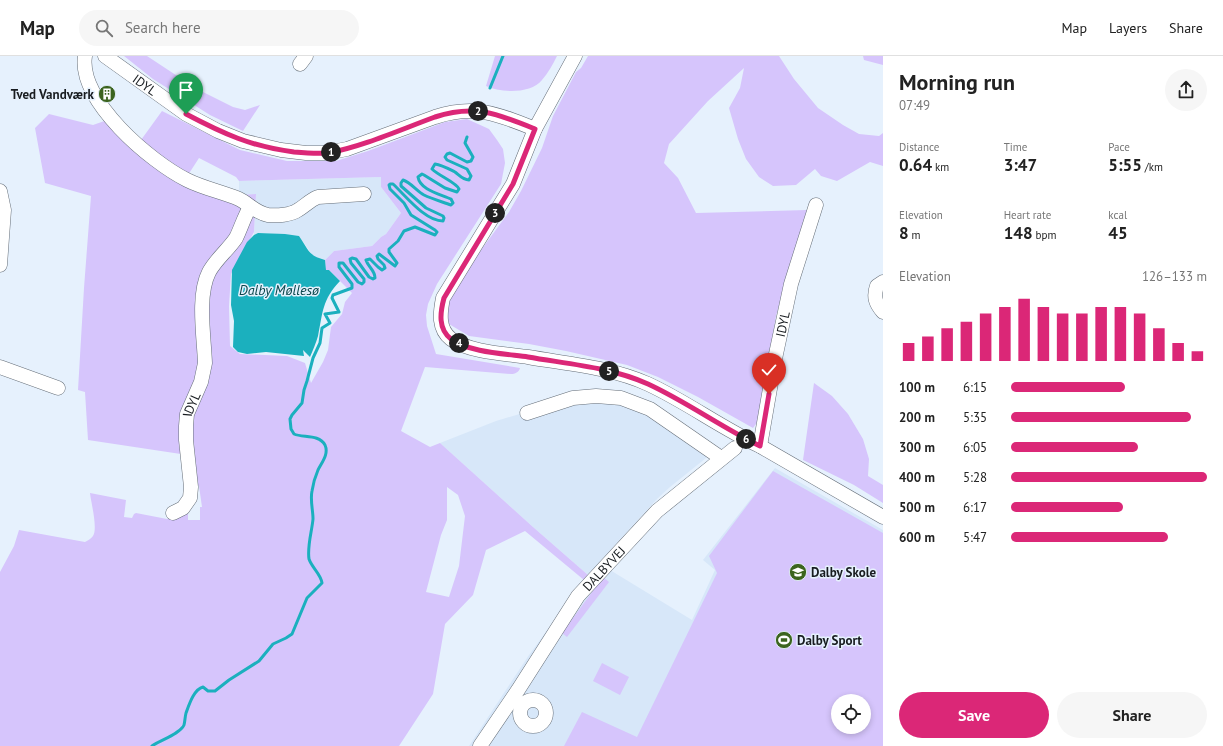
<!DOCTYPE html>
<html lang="en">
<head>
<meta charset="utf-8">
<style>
  body { margin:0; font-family:"PT Sans",sans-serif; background:#f6f6f6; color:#222; height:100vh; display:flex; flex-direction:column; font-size:15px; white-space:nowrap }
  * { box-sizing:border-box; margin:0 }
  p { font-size:13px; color:#767676 }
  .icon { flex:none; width:22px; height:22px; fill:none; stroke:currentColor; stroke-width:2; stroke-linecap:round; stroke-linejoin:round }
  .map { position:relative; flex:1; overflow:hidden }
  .panel { display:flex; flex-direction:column; background:#fff; width:340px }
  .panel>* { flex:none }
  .buttons { position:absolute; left:831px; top:638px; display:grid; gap:8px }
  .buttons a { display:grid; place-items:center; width:40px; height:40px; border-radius:50%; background:#fff; box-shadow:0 2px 6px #0003; font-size:20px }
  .pin { position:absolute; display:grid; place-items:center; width:34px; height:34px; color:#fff; margin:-41px -17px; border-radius:50% 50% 50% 0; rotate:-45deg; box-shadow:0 0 4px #0007 }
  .pin .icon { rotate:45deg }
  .km { position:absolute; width:20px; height:20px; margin:-10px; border-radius:50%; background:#222; color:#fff; font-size:11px; line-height:20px; text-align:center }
  .round { display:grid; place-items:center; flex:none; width:42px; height:42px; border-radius:21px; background:#f6f6f6 }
  .head { display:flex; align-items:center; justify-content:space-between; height:68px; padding:0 16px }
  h1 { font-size:22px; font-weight:800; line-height:30px }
  .stats { display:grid; grid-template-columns:repeat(3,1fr); gap:6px; height:68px; padding:4px 16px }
  .stats div { display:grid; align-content:center }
  .stats b { font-size:17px; font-weight:800 }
  .stats small { font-size:11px; font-weight:400 }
  .stats p { font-size:11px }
  .chart { height:112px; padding:8px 16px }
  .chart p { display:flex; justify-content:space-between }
  .chart svg { width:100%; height:72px; margin-top:4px; stroke:#db2777; stroke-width:6 }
  .button { display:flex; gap:8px; margin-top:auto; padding:8px 16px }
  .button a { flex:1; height:46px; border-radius:24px; background:#db2777; color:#fff; font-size:16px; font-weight:800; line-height:46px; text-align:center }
  .button a+a { background:#f6f6f6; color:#222 }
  ul { padding:0 16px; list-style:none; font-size:13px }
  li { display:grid; grid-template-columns:64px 48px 1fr; align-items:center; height:30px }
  li i { height:10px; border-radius:5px; background:#db2777 }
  header { display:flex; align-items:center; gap:24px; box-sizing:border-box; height:56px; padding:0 20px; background:#fff; border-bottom:1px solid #e0e0e0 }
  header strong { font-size:19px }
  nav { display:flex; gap:22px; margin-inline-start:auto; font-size:14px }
  .search { width:280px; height:36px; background:#f6f6f6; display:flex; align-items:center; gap:10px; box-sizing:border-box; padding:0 14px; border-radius:22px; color:#767676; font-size:15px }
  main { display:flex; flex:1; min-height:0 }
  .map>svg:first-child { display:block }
  .built { fill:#d7e7f9; fill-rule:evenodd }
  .green { fill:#d6c5fc; fill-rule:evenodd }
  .water { fill:#1bb0be }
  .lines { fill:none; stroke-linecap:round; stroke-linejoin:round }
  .stream { stroke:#1bb0be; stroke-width:3 }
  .minor-casing { stroke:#656e78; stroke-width:15 }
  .minor { stroke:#fff; stroke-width:14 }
  .route-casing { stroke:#fff; stroke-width:8 }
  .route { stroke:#db2777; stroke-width:5 }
  .labels { text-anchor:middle; stroke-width:3; stroke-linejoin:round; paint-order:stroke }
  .street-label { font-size:13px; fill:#181c20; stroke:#e6f1fd }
  .poi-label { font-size:13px; font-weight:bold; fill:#181c20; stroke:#e6f1fd; text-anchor:start }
  .water-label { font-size:14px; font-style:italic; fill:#09464b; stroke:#e6f1fd }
</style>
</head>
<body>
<header>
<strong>Map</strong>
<div class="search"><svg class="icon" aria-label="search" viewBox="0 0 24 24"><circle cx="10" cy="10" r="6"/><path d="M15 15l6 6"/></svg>Search here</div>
<nav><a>Map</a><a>Layers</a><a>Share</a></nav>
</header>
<main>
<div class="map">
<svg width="883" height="690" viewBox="0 0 883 690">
  <rect width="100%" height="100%" fill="#e6f1fd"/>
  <!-- built -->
  <g class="built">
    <path d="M381,121V131L401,157L386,178L381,181L372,190L334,195L325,204L313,200L299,180L266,177H258L254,179L256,138L239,139V125Z"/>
    <path d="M569,346L629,348L711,398L670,431L658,442L600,505L610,514L692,564L715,514L703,504L775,412L883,474V690H469L529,599L588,519L533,471L440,387L496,365L536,353ZM838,645H864V671H838Z"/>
  </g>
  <!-- green -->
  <g class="green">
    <path d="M124,0H147L197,33L233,51L245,54L260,49L243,75L210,59L153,23Z"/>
    <path d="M495,0H557C553,8 548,17 542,24C531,38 501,37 486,30Z"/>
    <path d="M588,0H779L794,23L818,52L843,69L859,78L879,80L883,77V110L870,106L837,125L821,120L815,113L796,129L773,130L759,121L746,103L738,83L729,52L740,32L744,12L708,45L669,88L664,107L678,122L696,157L807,154L776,260L759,360L756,368L753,372L698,341L658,321L627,309L566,295L529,288L469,280L449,268L447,264V248L453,232L509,156L521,135L542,92L553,60L576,16L581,12Z"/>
    <path d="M863,0H883V9L864,4Z"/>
    <path d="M162,55L240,94L287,105H336L368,95L445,66L467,63L489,73L497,84L503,93L505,107L501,128L437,228L428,248L426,259L427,270L436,298L520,312C519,316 515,318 511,318L425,311L401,375L430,391L440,387L533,471L588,519L584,524L525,475L486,494L473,539L445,568L433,638L399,690H0V516L14,490L19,474L85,486C87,485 91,483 93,480C98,472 91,447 90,437L126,444L124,461L132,462L134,458L136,457L167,463L182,458H188V464H200V451H202L199,430L197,428L194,400L88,384L85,336L78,334L84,232L91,140L45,127L35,72L49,58L93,69L113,62L141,84ZM199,102L236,121L239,125L381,121V131L401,157L386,178L381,181L372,190L334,195L325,204L326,214H329L352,237L345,246L342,258L331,271L328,294L323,306L311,327L305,307L287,300L240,298L230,290L229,250L231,218L254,176L256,138L239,139L188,119ZM447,431L458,439L465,460L459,510L449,541L426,536L441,479L447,464Z"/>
    <path d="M814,327L832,340L848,358L863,383L869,403L868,420L883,429V447L854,429L803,404Z"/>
    <path d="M773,415L883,477V690H564L582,656L637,681L717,517L709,500ZM838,645H864V671H838Z"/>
    <path d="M603,521L609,526L567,581L562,577Z"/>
    <path d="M602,607L629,621L620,639L593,625Z"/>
  </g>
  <!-- water -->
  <path class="water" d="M258,177L285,178L299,180C309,194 307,199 325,204L326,214H329L340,225C322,244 323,256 318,280C316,287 313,294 310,301L303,294L304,300L266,296L247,298L238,296L233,291L234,265L231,249L232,214L247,186L254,179Z"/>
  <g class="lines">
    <!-- stream -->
    <g class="stream">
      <path d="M490,32L503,0"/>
      <path d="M152,690C160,684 180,678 184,669C185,665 185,661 186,657C189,649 194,633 203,631L208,635H215L229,624L259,605L273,588L286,582L292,578L307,542L322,527C321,518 312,512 309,503C307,490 312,475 313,463C313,454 310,444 312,435C313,428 315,421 318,414C322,406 329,398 325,389C319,378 303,382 294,378L291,373L290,363L292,359L302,347L304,334L307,325L313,302L320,287L322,272L330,267L325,258L339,256L332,242L333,239L352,232V228L339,211V207H343L358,226L362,228L364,226V223L351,207L350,203L352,202L356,203L369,221L373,223L375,222C375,214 368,211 366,204L370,203L378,211L382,214L385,212L384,209L378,203L377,200L379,198L395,210L397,207L389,196V193L398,185L404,175L415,171L435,179L437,176L435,174L411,159L404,147L390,133L389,129L390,128H393C406,140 425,165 443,165L444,162L443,160L426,152L401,130V127L403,124C410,126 417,135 424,139C432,143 443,146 451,149L453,147L451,143C440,138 420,134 418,121L422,118L424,119L445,132L457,136L459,133C457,127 439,120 432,113L435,108C442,109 449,113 455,116C460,120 463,124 469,124L471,120L467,113L447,104L445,101L447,98L450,97L467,106L471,105L473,101L465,87L467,81"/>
    </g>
    <defs>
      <g id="minor">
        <path d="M85,0C78,45 151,106 187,124C203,132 222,136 239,143C249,148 256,157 268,159C277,160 291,159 298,154C305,150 310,144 318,141L364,138"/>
        <path id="s1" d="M105,0L186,58L218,75L243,85L281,94L306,97H326L347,93L435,61C475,48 498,58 535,73"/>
        <path d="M575,0L535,73L513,128L443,242C440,257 438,273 451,283C468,296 507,298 528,301C568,308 610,311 648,328C687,346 721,372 760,390L883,461"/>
        <path d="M300,8L306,0"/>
        <path d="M0,135L4,154L0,209"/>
        <path d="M883,226L877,230C873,241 876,248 883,256"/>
        <path d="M0,311L58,332"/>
        <path d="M527,357L573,342L596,340L621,342L650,353L721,402"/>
        <path id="s2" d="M760,390L776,298L791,228L816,149"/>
        <path id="s3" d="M173,457L183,452L190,442L191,431L186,384V370L187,358L201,326L205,307C204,281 197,239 209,216C216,203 228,194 236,182C241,172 244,161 250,151"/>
        <circle cx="533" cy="657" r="13"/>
        <path id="s4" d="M480,690L518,634L578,540L657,455L735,392"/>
      </g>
    </defs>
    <!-- minor casing -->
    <use href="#minor" class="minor-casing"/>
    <!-- minor -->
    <use href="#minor" class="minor"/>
  </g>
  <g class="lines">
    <defs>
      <path id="route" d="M186,58C222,77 252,91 294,96C305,97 317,98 328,97C362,91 402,73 435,61C475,48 498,58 535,73L513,128L444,242C440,257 438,273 451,283C467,296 507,298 528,301C568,308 610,311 648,328C687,346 721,371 760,390L769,338"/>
    </defs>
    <!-- route casing -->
    <use href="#route" class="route-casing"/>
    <!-- route -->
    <use href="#route" class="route"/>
  </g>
  <!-- icons -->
  <defs>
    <symbol id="building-disc" viewBox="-11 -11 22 22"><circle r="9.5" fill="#3c641f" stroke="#e6f1fd"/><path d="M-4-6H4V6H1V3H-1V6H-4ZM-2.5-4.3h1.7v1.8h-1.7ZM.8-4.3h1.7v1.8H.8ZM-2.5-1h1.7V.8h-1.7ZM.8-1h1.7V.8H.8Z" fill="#fff"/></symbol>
    <symbol id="school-disc" viewBox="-11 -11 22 22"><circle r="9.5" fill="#3c641f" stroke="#e6f1fd"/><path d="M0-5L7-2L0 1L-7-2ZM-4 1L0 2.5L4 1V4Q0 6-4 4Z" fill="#fff"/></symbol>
    <symbol id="stadium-disc" viewBox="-11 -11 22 22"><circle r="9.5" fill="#3c641f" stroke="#e6f1fd"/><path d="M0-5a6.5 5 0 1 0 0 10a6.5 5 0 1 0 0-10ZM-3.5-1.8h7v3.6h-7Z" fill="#fff"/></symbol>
  </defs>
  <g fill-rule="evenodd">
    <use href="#building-disc" x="97" y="28" width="20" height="20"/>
    <use href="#school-disc" x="788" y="506" width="20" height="20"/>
    <use href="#stadium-disc" x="774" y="574" width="20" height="20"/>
  </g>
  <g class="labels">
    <!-- street labels -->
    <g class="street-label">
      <text dy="5" stroke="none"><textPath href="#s1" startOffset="49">IDYL</textPath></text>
      <text dy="5" stroke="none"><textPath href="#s2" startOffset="124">IDYL</textPath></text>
      <text dy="5" stroke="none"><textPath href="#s3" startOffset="118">IDYL</textPath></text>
      <text dy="5" stroke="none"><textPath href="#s4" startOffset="217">DALBYVEJ</textPath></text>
    </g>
    <!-- poi labels -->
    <g class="poi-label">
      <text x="94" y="43" text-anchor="end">Tved Vandværk</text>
      <text x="811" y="521">Dalby Skole</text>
      <text x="797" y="589">Dalby Sport</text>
    </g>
    <!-- water labels -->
    <g class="water-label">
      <text x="279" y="239">Dalby Møllesø</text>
    </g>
  </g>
</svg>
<div class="buttons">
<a><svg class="icon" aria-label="locate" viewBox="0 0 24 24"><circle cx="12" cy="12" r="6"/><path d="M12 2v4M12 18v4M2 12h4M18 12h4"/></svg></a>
</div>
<div class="pin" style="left:186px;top:58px;background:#1e9e55"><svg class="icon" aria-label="arrive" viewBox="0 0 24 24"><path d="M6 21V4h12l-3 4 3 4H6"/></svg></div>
<div class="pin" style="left:769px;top:338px;background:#d93025"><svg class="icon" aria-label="check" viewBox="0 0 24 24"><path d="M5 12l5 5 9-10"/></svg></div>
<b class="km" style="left:331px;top:96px">1</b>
<b class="km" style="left:478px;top:55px">2</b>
<b class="km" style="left:495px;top:157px">3</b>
<b class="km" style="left:459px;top:287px">4</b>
<b class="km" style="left:609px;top:315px">5</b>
<b class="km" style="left:746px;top:383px">6</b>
</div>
<section class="panel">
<div class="head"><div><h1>Morning run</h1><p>07:49</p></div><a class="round"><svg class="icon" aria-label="share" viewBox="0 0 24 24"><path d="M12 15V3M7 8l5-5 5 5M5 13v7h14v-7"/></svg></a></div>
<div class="stats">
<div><p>Distance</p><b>0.64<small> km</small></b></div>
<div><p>Time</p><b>3:47</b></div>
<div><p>Pace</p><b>5:55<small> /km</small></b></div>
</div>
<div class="stats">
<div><p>Elevation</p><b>8<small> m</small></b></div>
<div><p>Heart rate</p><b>148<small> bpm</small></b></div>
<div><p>kcal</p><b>45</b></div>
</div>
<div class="chart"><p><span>Elevation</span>126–133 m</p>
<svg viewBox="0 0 160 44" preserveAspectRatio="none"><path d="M5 44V33M15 44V29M25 44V24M35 44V20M45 44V15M55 44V11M65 44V6M75 44V11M85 44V15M95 44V15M105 44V11M115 44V11M125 44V15M135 44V24M145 44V33M155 44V38"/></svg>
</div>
<ul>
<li><b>100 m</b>6:15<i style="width:58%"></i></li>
<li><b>200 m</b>5:35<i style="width:92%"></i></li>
<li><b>300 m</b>6:05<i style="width:65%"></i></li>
<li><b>400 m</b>5:28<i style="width:100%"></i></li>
<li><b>500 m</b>6:17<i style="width:57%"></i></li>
<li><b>600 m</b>5:47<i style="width:80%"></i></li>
</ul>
<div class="button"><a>Save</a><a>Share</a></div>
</section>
</main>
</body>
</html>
